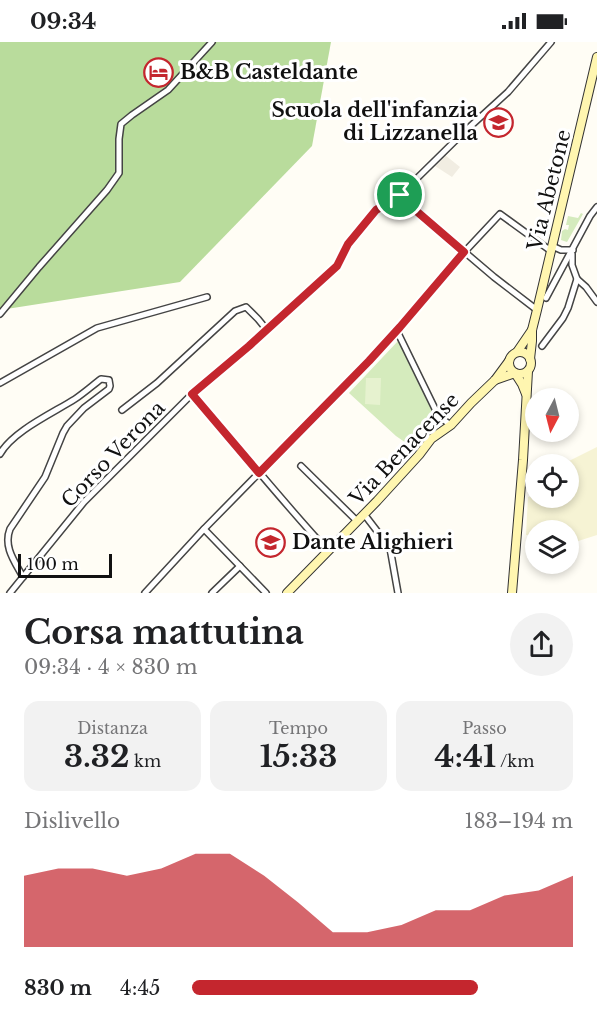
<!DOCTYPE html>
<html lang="it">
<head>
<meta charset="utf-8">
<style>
  body { margin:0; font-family:"Libre Baskerville",serif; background:#f2f2f2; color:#202124; height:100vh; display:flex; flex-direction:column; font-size:22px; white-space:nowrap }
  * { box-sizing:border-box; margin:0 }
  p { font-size:20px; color:#757577 }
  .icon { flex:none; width:33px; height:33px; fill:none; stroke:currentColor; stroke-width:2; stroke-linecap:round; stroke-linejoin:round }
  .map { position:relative; height:551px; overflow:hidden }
  .sheet { display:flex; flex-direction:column; background:#fff; flex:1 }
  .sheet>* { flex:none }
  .needle { width:39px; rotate:187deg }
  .controls { position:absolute; left:525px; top:346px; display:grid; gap:12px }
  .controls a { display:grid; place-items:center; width:54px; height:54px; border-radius:50%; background:#fff; box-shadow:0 3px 9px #0003; font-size:30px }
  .scale { position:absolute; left:18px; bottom:15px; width:94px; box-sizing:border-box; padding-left:6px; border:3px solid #111; border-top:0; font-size:16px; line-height:21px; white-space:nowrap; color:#111; -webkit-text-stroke:4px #fff; paint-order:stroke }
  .pin { position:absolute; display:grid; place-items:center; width:51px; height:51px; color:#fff; margin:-26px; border:3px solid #fff; border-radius:50%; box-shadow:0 2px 6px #0007 }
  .round { display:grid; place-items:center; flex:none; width:63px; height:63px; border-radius:32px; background:#f2f2f2 }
  .summary { display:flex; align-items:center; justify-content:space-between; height:102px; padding:0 24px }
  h1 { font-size:33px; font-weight:700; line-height:45px }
  .stats { display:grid; grid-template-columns:repeat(3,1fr); gap:9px; height:102px; padding:6px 24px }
  .stats div { display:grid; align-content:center; border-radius:15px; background:#f2f2f2; text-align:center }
  .stats b { font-size:30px; font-weight:700 }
  .stats small { font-size:16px; font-weight:400 }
  .stats p { font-size:16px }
  .chart { height:168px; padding:12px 24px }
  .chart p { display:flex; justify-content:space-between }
  .chart svg { width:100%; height:108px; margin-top:6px; fill:#c4262e; opacity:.7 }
  ul { padding:0 24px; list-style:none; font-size:20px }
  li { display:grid; grid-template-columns:96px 72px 1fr; align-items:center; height:45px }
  li i { height:15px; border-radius:8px; background:#c4262e }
  .status { display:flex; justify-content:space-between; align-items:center; height:42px; padding:0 30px; background:#fff; direction:ltr }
  .status svg { height:16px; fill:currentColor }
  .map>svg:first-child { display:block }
  .farmland { fill:#f6f3d4 }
  .green { fill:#d5ebbd }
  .forest { fill:#b9dc9c }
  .pitch { fill:#e6f2cf }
  .plaza { fill:#f1ede2 }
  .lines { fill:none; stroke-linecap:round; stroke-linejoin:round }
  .minor-casing { stroke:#444; stroke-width:8 }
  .secondary-casing { stroke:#333; stroke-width:10 }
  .minor { stroke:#fff; stroke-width:5 }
  .secondary { stroke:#fff6b0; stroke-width:8 }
  .route-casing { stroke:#fff; stroke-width:12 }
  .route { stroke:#c4262e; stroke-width:8 }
  .labels { text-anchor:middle; stroke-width:6; stroke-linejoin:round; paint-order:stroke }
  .poi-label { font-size:20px; font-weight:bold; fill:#111; stroke:#fff; text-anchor:start }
  .street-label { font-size:20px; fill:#111; stroke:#fff }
</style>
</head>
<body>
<div class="status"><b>09:34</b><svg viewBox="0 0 49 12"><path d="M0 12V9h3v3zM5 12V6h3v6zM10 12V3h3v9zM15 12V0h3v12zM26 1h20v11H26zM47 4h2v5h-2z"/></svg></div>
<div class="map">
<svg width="597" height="551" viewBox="0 0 597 551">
  <rect width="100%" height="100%" fill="#fffdf5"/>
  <!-- farmland -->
  <path class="farmland" d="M597,405V493L569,502L568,489H536L535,504L533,493H526L528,455L535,453L536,456H568L570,442L568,423H565V421Z"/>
  <!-- green -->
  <g class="green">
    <path d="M581,171L583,172L567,200L561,198L562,189L565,187L568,188L569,183H566L568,174L578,176Z"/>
    <path d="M398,299L436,377L420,387L409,403L396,394L349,351Z"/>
  </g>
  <!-- forest -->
  <path class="forest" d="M0,0H331L312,104L180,240L0,268Z"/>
  <!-- pitch -->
  <path class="pitch" d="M366,336H381L380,363L365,362Z"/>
  <!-- plaza -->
  <path class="plaza" d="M445,113L460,125L452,135L435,124Z"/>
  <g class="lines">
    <defs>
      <g id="minor">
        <path d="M400,153L407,161L494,235L537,268"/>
        <path d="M552,204L561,208H573"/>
        <path d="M572,212V223L577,237L586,245L597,260"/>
        <path d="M546,256L590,174L597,165"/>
        <path d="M0,272L39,225L107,148L119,131V97L121,82L132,73L168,48L212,0"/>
        <path d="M397,289L439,375L451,383"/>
        <path d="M542,304L563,276L568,266L577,237"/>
        <path d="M0,341L97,286L207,255"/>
        <path d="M192,352C238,404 281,458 328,509"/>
        <path d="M122,368L157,341L235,269L246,265L258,277L267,288"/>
        <path d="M0,412C13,389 53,371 75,357C84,351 93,343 101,337L109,338L110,344L109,347L84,366L67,384L63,391L45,435L10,487C3,505 15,520 23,535"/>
        <path d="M301,424L357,479"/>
        <path d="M364,472L390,506L398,551"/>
        <path d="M204,487L266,551"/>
        <path d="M10,551L84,460L192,352L249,305L337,223L348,202L376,169L400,153L463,91L508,50L551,0"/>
        <path d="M145,551L204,487L369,319L400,285L456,219L500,172L551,209"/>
        <path d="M212,551L240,524"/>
      </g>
      <g id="secondary">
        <circle cx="520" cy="321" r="11"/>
        <path d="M517,310L532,288"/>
        <path d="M530,317L532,299V288L537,268L597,15"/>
        <path d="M495,338L515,331L522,342L526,352"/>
        <path d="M287,551L377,459L419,413L431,397L451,383L471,361L495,338L509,319"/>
        <path d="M512,551L523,418L528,329"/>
      </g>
    </defs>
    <!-- minor casing -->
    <use href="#minor" class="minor-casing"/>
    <!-- secondary casing -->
    <use href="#secondary" class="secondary-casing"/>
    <!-- minor -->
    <use href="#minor" class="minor"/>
    <!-- secondary -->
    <use href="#secondary" class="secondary"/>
  </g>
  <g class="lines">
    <defs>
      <path id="route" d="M400,153L407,161L464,210L400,285L369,319L259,431L192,352L249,304L337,224L348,202L376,168Z"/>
    </defs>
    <!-- route casing -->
    <use href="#route" class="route-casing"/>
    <!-- route -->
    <use href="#route" class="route"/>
  </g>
  <!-- icons -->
  <defs>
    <symbol id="hotel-ring" viewBox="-11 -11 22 22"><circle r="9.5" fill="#fff" stroke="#c4262e" stroke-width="1.5"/><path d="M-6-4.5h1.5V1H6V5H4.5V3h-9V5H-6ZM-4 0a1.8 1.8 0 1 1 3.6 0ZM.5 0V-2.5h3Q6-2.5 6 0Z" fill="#c4262e"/></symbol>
    <symbol id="school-ring" viewBox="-11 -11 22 22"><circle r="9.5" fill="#fff" stroke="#c4262e" stroke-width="1.5"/><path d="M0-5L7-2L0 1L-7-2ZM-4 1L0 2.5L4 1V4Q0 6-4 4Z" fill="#c4262e"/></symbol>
  </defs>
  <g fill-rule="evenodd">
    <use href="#hotel-ring" x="142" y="14" width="33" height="33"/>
    <use href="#school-ring" x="482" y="64" width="33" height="33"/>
    <use href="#school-ring" x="254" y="484" width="33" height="33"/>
  </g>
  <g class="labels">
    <!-- poi labels -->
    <g class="poi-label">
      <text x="180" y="37">B&amp;B Casteldante</text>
      <text x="478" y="75" text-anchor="end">Scuola dell'infanzia<tspan x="478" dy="23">di Lizzanella</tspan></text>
      <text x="292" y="507">Dante Alighieri</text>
    </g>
    <!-- street labels -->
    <g class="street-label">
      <text transform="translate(549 148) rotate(-76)" y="7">Via Abetone</text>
      <text transform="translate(404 407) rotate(-46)" y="7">Via Benacense</text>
      <text transform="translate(113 412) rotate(-46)" y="7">Corso Verona</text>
    </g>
  </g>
</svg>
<div class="controls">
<a><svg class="needle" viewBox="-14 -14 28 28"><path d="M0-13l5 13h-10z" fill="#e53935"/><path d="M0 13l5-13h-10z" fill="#757577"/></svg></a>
<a><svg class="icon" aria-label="locate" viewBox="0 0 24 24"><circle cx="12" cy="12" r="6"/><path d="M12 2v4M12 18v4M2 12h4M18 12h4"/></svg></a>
<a><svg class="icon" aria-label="layers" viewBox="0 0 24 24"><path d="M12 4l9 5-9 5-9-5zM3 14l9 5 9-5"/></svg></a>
</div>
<div class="scale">100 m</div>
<div class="pin" style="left:400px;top:153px;background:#1e9e55"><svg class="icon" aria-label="arrive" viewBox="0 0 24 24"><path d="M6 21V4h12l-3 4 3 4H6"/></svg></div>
</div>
<section class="sheet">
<div class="summary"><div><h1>Corsa mattutina</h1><p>09:34 · 4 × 830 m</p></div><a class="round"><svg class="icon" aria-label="share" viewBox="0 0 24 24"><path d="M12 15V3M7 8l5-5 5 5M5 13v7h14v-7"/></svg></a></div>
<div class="stats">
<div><p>Distanza</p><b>3.32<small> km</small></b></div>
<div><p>Tempo</p><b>15:33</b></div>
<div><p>Passo</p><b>4:41<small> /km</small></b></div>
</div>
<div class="chart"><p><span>Dislivello</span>183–194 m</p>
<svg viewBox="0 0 160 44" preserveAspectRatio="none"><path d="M0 44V15L10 12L20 12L30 15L40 12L50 6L60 6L70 15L80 26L90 38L100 38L110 35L120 29L130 29L140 23L150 21L160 15V44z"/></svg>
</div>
<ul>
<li><b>830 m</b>4:45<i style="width:75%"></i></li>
</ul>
</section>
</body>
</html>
